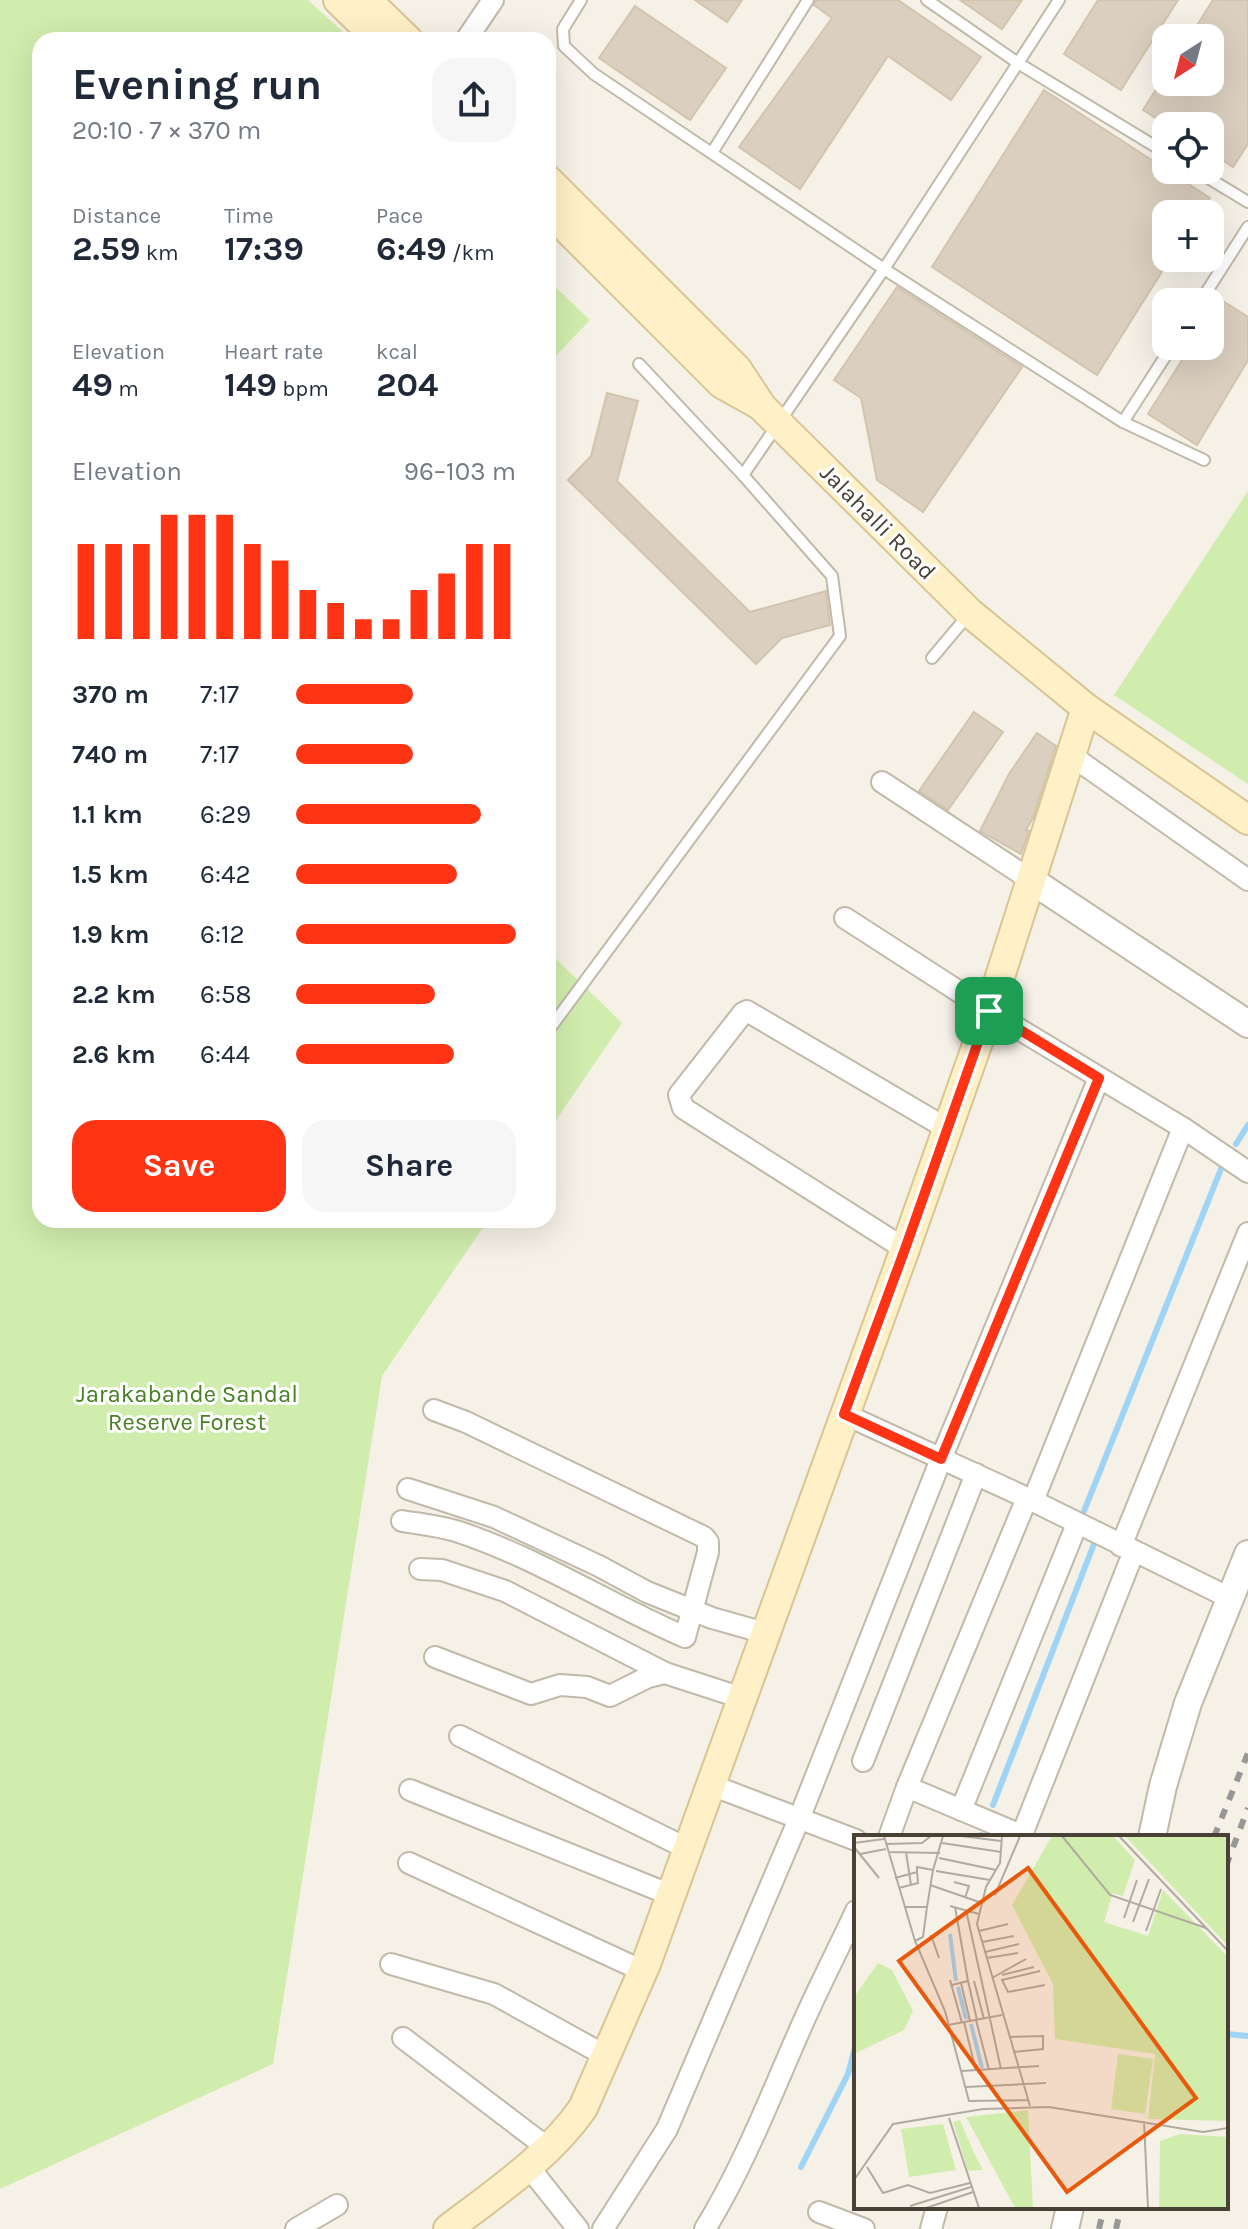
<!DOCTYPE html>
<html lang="en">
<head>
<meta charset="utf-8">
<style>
  body { margin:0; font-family:Karla,sans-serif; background:#f6f6f7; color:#1f2937; height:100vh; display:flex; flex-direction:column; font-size:30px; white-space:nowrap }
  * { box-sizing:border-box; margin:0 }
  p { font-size:26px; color:#747a83 }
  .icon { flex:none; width:44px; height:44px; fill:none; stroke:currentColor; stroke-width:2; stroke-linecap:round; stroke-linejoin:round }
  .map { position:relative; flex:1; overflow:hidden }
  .panel { position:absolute; left:32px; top:32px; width:524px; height:1196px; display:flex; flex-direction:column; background:#fff; border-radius:24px; box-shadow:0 8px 32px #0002 }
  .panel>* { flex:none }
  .needle { width:52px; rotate:216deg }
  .fabs { position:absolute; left:1152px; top:24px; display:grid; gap:16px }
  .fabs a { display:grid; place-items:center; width:72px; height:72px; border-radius:16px; background:#fff; box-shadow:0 8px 32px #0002; font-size:40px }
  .pin { position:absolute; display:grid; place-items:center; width:68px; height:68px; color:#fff; margin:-34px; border-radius:16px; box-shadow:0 4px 12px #0006 }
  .round { display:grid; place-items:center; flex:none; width:84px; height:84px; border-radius:24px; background:#f6f6f7 }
  .headline { display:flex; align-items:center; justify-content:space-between; height:136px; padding:0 40px }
  h1 { font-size:44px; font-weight:700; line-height:60px }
  .figures { display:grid; grid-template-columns:repeat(3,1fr); gap:12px; height:136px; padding:8px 40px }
  .figures div { display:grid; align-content:center }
  .figures b { font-size:34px; font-weight:700 }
  .figures small { font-size:22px; font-weight:400 }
  .figures p { font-size:22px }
  .chart { height:224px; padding:16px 40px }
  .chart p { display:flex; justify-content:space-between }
  .chart svg { width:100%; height:144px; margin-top:8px; stroke:#ff3414; stroke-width:6 }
  .primary-button { display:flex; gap:16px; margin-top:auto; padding:16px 40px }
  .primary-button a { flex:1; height:92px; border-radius:24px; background:#ff3414; color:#fff; font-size:32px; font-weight:700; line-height:92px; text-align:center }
  .primary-button a+a { background:#f6f6f7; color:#1f2937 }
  ul { padding:0 40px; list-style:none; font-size:26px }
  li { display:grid; grid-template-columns:128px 96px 1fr; align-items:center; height:60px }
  li i { height:20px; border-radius:10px; background:#ff3414 }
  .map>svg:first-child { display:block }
  .green { fill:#d1edad }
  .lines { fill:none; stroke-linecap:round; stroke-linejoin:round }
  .stream { stroke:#9fd4f7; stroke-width:6 }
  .building { fill:#dbcfbf; stroke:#d3c4ae; stroke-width:2 }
  .service-casing { stroke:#c1b9a9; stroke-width:14 }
  .minor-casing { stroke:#c1b9a9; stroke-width:24 }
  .tertiary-casing { stroke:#c1b9a9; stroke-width:30 }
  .secondary-casing { stroke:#d9c593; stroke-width:32 }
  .service { stroke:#fff; stroke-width:10 }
  .minor { stroke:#fff; stroke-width:20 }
  .tertiary { stroke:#fff; stroke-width:26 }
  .secondary { stroke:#fff1c7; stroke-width:28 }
  .rail { stroke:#979797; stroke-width:6; stroke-dasharray:10 10; stroke-linecap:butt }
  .route-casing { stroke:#fff; stroke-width:16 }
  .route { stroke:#ff3414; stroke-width:10 }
  .labels { text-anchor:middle; stroke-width:6; stroke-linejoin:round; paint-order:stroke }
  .street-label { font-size:24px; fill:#494135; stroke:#fff }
  .park-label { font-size:24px; fill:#488023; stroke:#fff }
  .inset-river { fill:none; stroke:#9fd4f7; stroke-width:4 }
  .inset-road { fill:none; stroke:#b0aba0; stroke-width:2 }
  .view { fill:#e8590c; fill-opacity:0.15; stroke:#e8590c; stroke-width:4 }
  .inset-edge { fill:none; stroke:#494135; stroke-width:4 }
</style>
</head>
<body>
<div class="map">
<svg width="1248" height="2229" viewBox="0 0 1248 2229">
  <rect width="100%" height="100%" fill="#f5f1e7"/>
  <!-- green -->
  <g class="green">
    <path d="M0,0H308L352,40H40V1220H488L382,1376L273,2064L0,2189Z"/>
    <path d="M548,280L590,320L548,364Z"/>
    <path d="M1248,491V784L1114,695Z"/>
    <path d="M548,951L622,1023L548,1132Z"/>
  </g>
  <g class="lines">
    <!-- stream -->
    <g class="stream">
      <path d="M1236,1144L1248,1125"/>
      <path d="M1084,1511L1223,1164"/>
      <path d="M993,1805L1094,1544"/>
      <path d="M980,1837L981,1835"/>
      <path d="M1226,2034L1248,2036"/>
      <path d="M801,2167L848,2074L856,2044"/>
    </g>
  </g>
  <!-- building -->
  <g class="building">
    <path d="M695,0H742L727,22Z"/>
    <path d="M816,0H898L981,57L951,100L888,56L800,189L739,147L832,18L814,5Z"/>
    <path d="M960,0H1022L1002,29Z"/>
    <path d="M1098,0H1178L1121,90L1064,54Z"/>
    <path d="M1213,0H1248V144L1233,167L1210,152V126H1168L1143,110L1161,82H1210V38H1189Z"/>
    <path d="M635,6L726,68L690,120L599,58Z"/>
    <path d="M1044,90L1210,198L1199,214H1166V258L1170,259L1097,375L932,267Z"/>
    <path d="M897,287L1022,367L923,512L877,480L861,398L834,380Z"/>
    <path d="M1218,298L1248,317V360L1197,445L1148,414L1191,346H1210V311Z"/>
    <path d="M607,393L638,401L617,481L750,612L826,591L830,625L782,638L756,664L568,480L591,456Z"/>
    <path d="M974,712L1003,732L948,810L919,791Z"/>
    <path d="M1037,733L1056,746L1033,818L1026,830L1029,831L1021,854L980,831L1009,774Z"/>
  </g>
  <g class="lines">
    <defs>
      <g id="service">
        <path d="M581,0L563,29L564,46L594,74L884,269L1123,422L1204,460"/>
        <path d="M927,0L1018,63L1166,153"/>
        <path d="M713,151L808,0"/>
        <path d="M1195,170L1248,202"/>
        <path d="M1200,302L1248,227"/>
        <path d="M1123,422L1172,346"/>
        <path d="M743,475L884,269L1059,0"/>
        <path d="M932,658L969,614"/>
        <path d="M548,1031L840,636L832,576L743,475L639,364"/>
      </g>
      <g id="minor">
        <path d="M466,40L493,0"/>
        <path d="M1072,756L1248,880"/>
        <path d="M882,782L1031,880"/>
        <path d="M845,918L989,1011L1183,1128L1248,1172"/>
        <path d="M905,1249L683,1108L679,1095L743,1013L747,1011L946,1128"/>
        <path d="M844,1414L1027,1498L1232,1599"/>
        <path d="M408,1489L494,1517L599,1566L647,1592L712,1618L765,1633"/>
        <path d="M1033,1501L1183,1128"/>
        <path d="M402,1521C420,1524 439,1526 456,1531C536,1557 608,1604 685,1637L708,1552V1542L704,1537L466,1422L434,1410"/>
        <path d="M1121,1546L1248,1233"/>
        <path d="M420,1569L442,1570L505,1591L665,1673"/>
        <path d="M435,1657L531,1694L560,1685L587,1687L610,1696L648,1677L665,1673L742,1698"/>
        <path d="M460,1736L688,1849"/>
        <path d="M863,1761L976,1474"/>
        <path d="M711,1785L856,1840"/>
        <path d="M907,1787L1027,1498"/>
        <path d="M410,1790L671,1895"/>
        <path d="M961,1810L1077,1524"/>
        <path d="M889,1837L907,1787L1021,1835"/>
        <path d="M1021,1837L1134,1551"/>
        <path d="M409,1863L643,1971"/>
        <path d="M391,1964L494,1994L606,2056"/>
        <path d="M403,2038L549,2149"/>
        <path d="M528,2166L578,2229"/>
        <path d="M819,2212L864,2229"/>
        <path d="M296,2229L337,2205"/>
        <path d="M603,2229L667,2129L799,1819L941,1459L1099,1078"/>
        <path d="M705,2229C743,2167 769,2100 798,2034C816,1992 837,1952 856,1911"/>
        <path d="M931,2229L937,2207"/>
      </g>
      <g id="tertiary">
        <path d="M1031,880L1248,1024"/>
        <path d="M1152,1837L1163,1786L1188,1703L1248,1554"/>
        <path d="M1065,2229L1070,2207"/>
      </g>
      <g id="secondary">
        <path d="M338,0L379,40"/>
        <path d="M367,0L408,40"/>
        <path d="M548,180L737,369L762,407L970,613L1086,708L1248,820"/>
        <path d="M548,210L722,384L758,404"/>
        <path d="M448,2229C495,2193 549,2157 583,2108L646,1964L905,1249L989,1011L1086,708"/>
      </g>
    </defs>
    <!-- service casing -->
    <use href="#service" class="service-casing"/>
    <!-- minor casing -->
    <use href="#minor" class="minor-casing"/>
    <!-- tertiary casing -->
    <use href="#tertiary" class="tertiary-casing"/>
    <!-- secondary casing -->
    <use href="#secondary" class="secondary-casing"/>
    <!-- service -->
    <use href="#service" class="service"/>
    <!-- minor -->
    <use href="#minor" class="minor"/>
    <!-- tertiary -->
    <use href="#tertiary" class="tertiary"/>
    <!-- secondary -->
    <use href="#secondary" class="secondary"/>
    <!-- rail -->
    <g class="rail">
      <path d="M1214,1837L1248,1753"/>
      <path d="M1226,1866L1248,1808"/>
      <path d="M1099,2229L1104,2207"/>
      <path d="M1116,2229L1121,2207"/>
    </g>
  </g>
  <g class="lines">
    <defs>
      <path id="route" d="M989,1011L1099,1078L941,1459L844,1414L905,1249Z"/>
    </defs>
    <!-- route casing -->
    <use href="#route" class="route-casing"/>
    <!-- route -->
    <use href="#route" class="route"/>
  </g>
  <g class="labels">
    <!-- street labels -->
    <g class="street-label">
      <text transform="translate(878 522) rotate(45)" y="8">Jalahalli Road</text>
    </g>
    <!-- park labels -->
    <g class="park-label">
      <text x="187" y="1402">Jarakabande Sandal<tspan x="187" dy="28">Reserve Forest</tspan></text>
    </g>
  </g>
  <!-- overview -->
  <g transform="translate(854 1835)">
    <rect width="374" height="374" fill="#f5f1e7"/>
    <path d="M198,1H259L281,25L269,61L259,58L250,87L294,101L309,55L374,122V286L294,284L301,219L201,204L199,149L158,70ZM271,1H374V111ZM24,128L38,135L59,176L50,195L0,219V162ZM264,219L299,224L291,279L257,274ZM174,275L179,373H161L112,282ZM106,285L120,318L129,335L114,336L99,287ZM89,289L102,335L55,342L47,294ZM326,299L374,302V373H305L306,306Z" fill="#d1edad"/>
    <path class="inset-river" d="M96,99L102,146M104,152L112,184M117,189L128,233"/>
    <path class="inset-road" d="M30,1L61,106L91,176L115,266L174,265M30,1H76M107,1L147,6M148,1L146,28L132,52L123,89L176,271M208,1L256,60L352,93M265,1L374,116M0,8L30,4M88,8L147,17M32,9L68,8L77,1M0,12L25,43M34,17L86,18M52,17L57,50M6,19L32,14M85,23L142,35M79,35L89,1M82,36L136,45M63,37V32L79,35L73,72M41,43L63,37L64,48L45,53M100,47L115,51L111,63M76,50L128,68M141,60L166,1M96,71L125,79M51,72H73L69,102L61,106M112,75L147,234M270,83L283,45M279,87L295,44M125,96L154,89M292,96L307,54M77,100L85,123M128,107L160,101M131,117L165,109M133,123L164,118M186,136L148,145L154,157L191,150M148,140L180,132M138,143L172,124M96,145L108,188M114,146L123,185M120,146L130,184M107,148L116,186M98,150L114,146L101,72M122,185L135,235M110,187L122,236M94,190L148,180M155,202L189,201V214L159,217M108,236L185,231M112,252L192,248M95,283L125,373M290,286L294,373M13,332L29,358L54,350L76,358L116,348M0,345L39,289L129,274L195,272L349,297L374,293M56,371L117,352M72,373L119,357"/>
    <path class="view" d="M174,33L342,263L213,357L45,126Z"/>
    <rect width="374" height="374" class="inset-edge"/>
  </g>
</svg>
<div class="fabs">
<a><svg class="needle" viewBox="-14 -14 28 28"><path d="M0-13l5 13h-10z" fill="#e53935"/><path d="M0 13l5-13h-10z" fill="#747a83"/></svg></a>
<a><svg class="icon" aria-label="locate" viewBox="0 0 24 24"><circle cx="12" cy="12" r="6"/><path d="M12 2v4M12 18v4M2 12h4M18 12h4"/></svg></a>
<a>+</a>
<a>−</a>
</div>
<div class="pin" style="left:989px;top:1011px;background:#1e9e55"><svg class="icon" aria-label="arrive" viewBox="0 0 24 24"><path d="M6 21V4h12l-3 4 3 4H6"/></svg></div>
<section class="panel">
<div class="headline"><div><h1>Evening run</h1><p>20:10 · 7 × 370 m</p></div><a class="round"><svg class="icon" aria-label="share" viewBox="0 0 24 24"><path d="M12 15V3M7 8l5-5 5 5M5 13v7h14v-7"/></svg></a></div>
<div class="figures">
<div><p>Distance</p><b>2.59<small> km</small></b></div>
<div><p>Time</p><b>17:39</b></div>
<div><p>Pace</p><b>6:49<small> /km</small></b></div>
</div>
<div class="figures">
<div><p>Elevation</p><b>49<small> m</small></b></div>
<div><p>Heart rate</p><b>149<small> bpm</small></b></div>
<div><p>kcal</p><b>204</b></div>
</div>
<div class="chart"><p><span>Elevation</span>96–103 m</p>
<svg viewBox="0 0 160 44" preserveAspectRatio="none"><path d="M5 44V15M15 44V15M25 44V15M35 44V6M45 44V6M55 44V6M65 44V15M75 44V20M85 44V29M95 44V33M105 44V38M115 44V38M125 44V29M135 44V24M145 44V15M155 44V15"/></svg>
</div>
<ul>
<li><b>370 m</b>7:17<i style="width:53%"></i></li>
<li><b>740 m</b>7:17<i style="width:53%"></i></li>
<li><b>1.1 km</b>6:29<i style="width:84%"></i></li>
<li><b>1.5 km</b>6:42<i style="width:73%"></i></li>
<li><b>1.9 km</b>6:12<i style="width:100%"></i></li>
<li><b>2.2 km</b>6:58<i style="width:63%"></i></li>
<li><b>2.6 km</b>6:44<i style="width:72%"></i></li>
</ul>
<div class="primary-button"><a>Save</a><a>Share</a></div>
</section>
</div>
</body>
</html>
